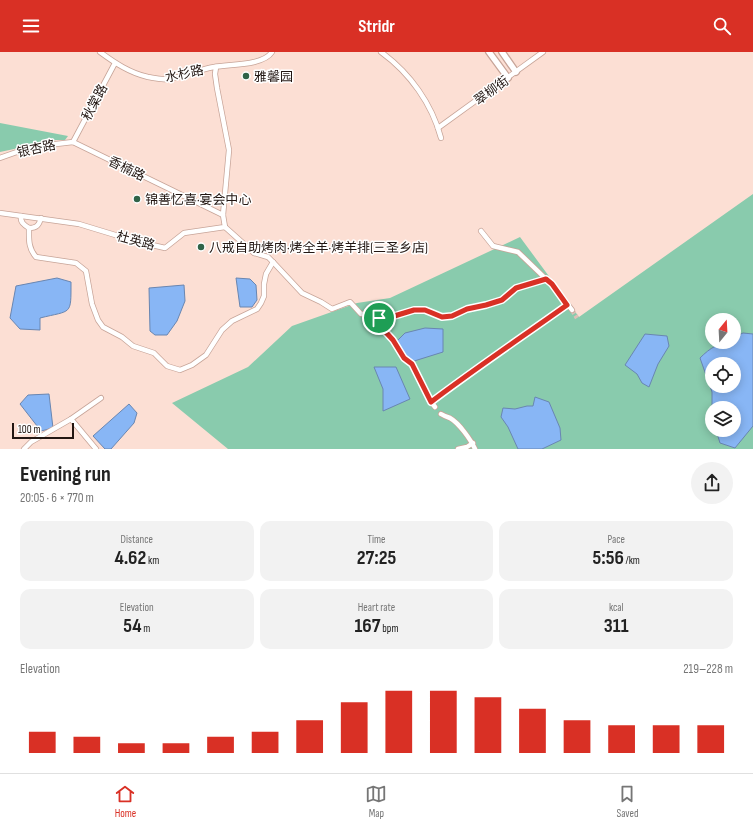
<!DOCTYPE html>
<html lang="en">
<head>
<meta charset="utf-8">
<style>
  body { margin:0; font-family:"Sofia Sans Condensed","Noto Sans SC",sans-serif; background:#f2f2f2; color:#222; height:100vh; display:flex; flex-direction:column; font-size:15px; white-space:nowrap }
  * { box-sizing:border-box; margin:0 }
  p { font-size:13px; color:#767676 }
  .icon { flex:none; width:22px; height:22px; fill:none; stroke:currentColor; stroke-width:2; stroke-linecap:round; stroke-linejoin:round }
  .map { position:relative; height:397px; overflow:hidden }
  .panel { display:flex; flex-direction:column; background:#fff; flex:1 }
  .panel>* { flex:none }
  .needle { width:26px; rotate:18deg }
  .controls { position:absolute; left:705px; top:261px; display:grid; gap:8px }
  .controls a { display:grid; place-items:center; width:36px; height:36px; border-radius:50%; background:#fff; box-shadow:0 2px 10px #0003; font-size:20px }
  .scale { position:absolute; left:12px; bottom:10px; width:62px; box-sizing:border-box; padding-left:4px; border:2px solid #221612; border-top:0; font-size:11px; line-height:14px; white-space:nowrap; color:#221612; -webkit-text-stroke:3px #fff; paint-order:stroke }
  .pin { position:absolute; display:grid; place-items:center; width:34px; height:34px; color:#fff; margin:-17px; border:2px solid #fff; border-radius:50%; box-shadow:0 1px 4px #0007 }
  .round { display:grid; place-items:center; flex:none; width:42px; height:42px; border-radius:21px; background:#f2f2f2 }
  .summary { display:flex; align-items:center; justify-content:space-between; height:68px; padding:0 20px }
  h1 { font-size:22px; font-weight:700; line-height:30px }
  .figures { display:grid; grid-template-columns:repeat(3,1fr); gap:6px; height:68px; padding:4px 20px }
  .figures div { display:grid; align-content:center; border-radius:10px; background:#f2f2f2; text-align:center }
  .figures b { font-size:20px; font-weight:700 }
  .figures small { font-size:11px; font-weight:400 }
  .figures p { font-size:11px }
  .chart { height:112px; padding:8px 20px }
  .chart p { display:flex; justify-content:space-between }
  .chart svg { width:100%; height:72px; margin-top:4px; stroke:#d93025; stroke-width:6 }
  header { display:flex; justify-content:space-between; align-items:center; height:52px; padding:0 20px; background:#d93025; color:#fff; font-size:18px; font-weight:700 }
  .tabs { display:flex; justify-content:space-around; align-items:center; height:56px; border-top:1px solid #e0e0e0; background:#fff; font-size:11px; color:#767676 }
  .tabs a { display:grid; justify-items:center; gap:2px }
  .tabs .current { color:#d93025 }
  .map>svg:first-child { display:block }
  .green { fill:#89cbad; fill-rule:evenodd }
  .water { fill:#88b6f5; stroke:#6986b1; fill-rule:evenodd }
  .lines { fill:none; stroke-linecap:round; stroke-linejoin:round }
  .minor-tunnel { stroke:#dbc1b7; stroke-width:4.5; stroke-dasharray:4.5 2; stroke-linecap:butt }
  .minor-casing { stroke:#c7a498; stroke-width:6 }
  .tertiary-casing { stroke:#c7a498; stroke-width:8 }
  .minor { stroke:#fff; stroke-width:4.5 }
  .tertiary { stroke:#fff; stroke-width:5.5 }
  .route-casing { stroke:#fff; stroke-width:8 }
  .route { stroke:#d93025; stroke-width:5 }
  .poi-dot { fill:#306348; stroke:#fff; stroke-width:1.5 }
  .labels { text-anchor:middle; stroke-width:3; stroke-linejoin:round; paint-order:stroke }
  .street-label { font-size:13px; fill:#221612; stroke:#fff }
  .poi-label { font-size:13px; fill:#221612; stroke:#fff; text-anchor:start }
</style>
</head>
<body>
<header><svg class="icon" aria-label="menu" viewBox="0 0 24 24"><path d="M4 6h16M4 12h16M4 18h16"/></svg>Stridr<svg class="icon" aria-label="search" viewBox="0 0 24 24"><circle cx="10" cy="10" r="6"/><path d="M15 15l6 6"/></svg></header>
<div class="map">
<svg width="753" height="397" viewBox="0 0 753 397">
  <rect width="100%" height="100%" fill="#fcdfd4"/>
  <!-- green -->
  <g class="green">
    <path d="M0,71L68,84L65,88H56L0,100Z"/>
    <path d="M753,142V397H228L172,351L248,315L292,274L357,251L390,246L520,185L579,265ZM712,268H734V290H712ZM712,312H734V334H712ZM712,356H734V378H712Z"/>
  </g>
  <!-- water -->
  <g class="water">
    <path d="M57,226L71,230C71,264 72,258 40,266V278L20,277L10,266L16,234Z"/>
    <path d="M236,226L250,227L256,233L257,248L252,255H240Z"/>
    <path d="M184,233L185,249L177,269L167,283H155L150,279L149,236Z"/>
    <path d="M425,276L443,277V300L411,310L405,305L397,289L405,281Z"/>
    <path d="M743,281L753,282V374L735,396L720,391L716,378H734V356H712V340L700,306C710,296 719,290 734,290V285ZM712,312H734V334H712Z"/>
    <path d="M645,282L667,284L669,294L658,312L649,335L642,331L637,322L625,313Z"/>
    <path d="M374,315H396L410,347L383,359V337Z"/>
    <path d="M49,342L53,376L41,379L20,352L28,343Z"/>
    <path d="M535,345L549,350L560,376L561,388L542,397H518L508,375L501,365L503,356L515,357L527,354H533Z"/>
    <path d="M129,352L137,361L134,371L111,397H105L93,384Z"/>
  </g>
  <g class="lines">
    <!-- minor-tunnel -->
    <path class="minor-tunnel" d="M572,258L577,266"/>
    <defs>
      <g id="minor">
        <path d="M100,0C115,11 130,21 148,25C154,26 161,28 167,27C183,25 198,18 214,15C229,12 263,14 272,0"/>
        <path d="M381,0C410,21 432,52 441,86"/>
        <path d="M438,76L543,0"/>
        <path d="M73,90L115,11"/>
        <path d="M0,106L31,95L73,90L223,163"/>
        <path d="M0,161L79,172L135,189L165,196L184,181L225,175L223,163L229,98L217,36L215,22L216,15"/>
        <path d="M21,164C20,170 24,173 29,176C37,176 39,173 41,166"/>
        <path d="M225,175L254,201L268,205L273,210L302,241L321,250L332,257L350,250L361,262H369L379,267L391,265L414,258L425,259L442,265L452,264L467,257L487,253L502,248L516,236L546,227L552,232L572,258"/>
        <path d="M29,176C29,187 28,196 36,205L76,211L86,219L92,252L98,268L103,275L122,285L133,294L154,301L167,314L180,318L192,313L206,303L222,278L232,269L257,257L261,251L264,244V232L266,222L273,210"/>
        <path d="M481,179L493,194L518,200L546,227"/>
        <path d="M379,267L382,276L393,288L403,306L412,312L431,350"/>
        <path d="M435,355L431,350C476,316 522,285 567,253"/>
        <path d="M441,362C444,364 447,365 450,366C459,371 471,388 475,397"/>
        <path d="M71,367L101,346"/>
        <path d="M24,397L31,390L71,367L96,397"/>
        <path d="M458,397L467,395L473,391"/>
      </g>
      <g id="tertiary">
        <path d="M489,0L508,26"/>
        <path d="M502,0L516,20"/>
      </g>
    </defs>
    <!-- minor casing -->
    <use href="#minor" class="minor-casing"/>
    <!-- tertiary casing -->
    <use href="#tertiary" class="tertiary-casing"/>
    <!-- minor -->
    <use href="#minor" class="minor"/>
    <!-- tertiary -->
    <use href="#tertiary" class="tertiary"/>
  </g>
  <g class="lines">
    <defs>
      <path id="route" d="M546,227L552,232L567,253C522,285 476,316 431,350L412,312L404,306L393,288L382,276L379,266L391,265L414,258H425L442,265L452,264L467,257L486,253L502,248L516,236Z"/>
    </defs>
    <!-- route casing -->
    <use href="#route" class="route-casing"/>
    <!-- route -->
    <use href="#route" class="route"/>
  </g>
  <!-- markers -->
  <g class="poi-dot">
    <circle cx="246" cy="24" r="4"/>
    <circle cx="137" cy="147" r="4"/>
    <circle cx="201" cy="195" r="4"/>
  </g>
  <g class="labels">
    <!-- street labels -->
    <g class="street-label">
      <text transform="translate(184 21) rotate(-12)" y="5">水杉路</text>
      <text transform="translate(491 38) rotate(-36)" y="5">翠柳街</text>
      <text transform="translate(94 50) rotate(-62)" y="5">秋棠路</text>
      <text transform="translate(36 96) rotate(-12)" y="5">银杏路</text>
      <text transform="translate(127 116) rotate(26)" y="5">香楠路</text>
      <text transform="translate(136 188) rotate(15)" y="5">杜英路</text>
    </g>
    <!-- poi labels -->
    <g class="poi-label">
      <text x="254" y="29">雅馨园</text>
      <text x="145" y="152">锦善忆喜·宴会中心</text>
      <text x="209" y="200">八戒自助烤肉·烤全羊·烤羊排(三圣乡店)</text>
    </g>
  </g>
</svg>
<div class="controls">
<a><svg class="needle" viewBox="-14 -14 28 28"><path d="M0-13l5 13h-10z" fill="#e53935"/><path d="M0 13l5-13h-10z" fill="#767676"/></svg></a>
<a><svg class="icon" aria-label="locate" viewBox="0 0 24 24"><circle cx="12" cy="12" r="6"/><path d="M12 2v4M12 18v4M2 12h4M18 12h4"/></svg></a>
<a><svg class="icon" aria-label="layers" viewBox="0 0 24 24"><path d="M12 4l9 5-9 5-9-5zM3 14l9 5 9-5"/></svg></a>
</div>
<div class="scale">100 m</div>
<div class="pin" style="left:379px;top:266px;background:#1e9e55"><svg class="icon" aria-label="arrive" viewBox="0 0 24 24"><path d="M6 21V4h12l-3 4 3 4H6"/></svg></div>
</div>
<section class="panel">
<div class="summary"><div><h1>Evening run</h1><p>20:05 · 6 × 770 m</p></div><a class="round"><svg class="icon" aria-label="share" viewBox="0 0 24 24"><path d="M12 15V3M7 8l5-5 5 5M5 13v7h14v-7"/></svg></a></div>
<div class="figures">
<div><p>Distance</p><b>4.62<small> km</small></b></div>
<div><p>Time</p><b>27:25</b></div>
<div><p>Pace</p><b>5:56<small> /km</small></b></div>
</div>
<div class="figures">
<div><p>Elevation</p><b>54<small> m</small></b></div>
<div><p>Heart rate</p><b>167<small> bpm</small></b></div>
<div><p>kcal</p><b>311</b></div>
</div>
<div class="chart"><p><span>Elevation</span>219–228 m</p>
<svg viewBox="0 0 160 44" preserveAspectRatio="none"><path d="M5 44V31M15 44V34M25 44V38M35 44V38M45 44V34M55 44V31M65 44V24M75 44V13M85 44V6M95 44V6M105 44V10M115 44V17M125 44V24M135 44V27M145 44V27M155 44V27"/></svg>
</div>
</section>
<nav class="tabs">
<a class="current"><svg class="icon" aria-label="home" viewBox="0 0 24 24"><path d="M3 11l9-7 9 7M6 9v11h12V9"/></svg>Home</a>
<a><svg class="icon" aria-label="map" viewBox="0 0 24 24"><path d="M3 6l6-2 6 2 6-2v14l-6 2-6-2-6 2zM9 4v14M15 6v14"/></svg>Map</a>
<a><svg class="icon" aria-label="saved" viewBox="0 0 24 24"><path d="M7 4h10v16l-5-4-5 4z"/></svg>Saved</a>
</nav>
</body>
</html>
